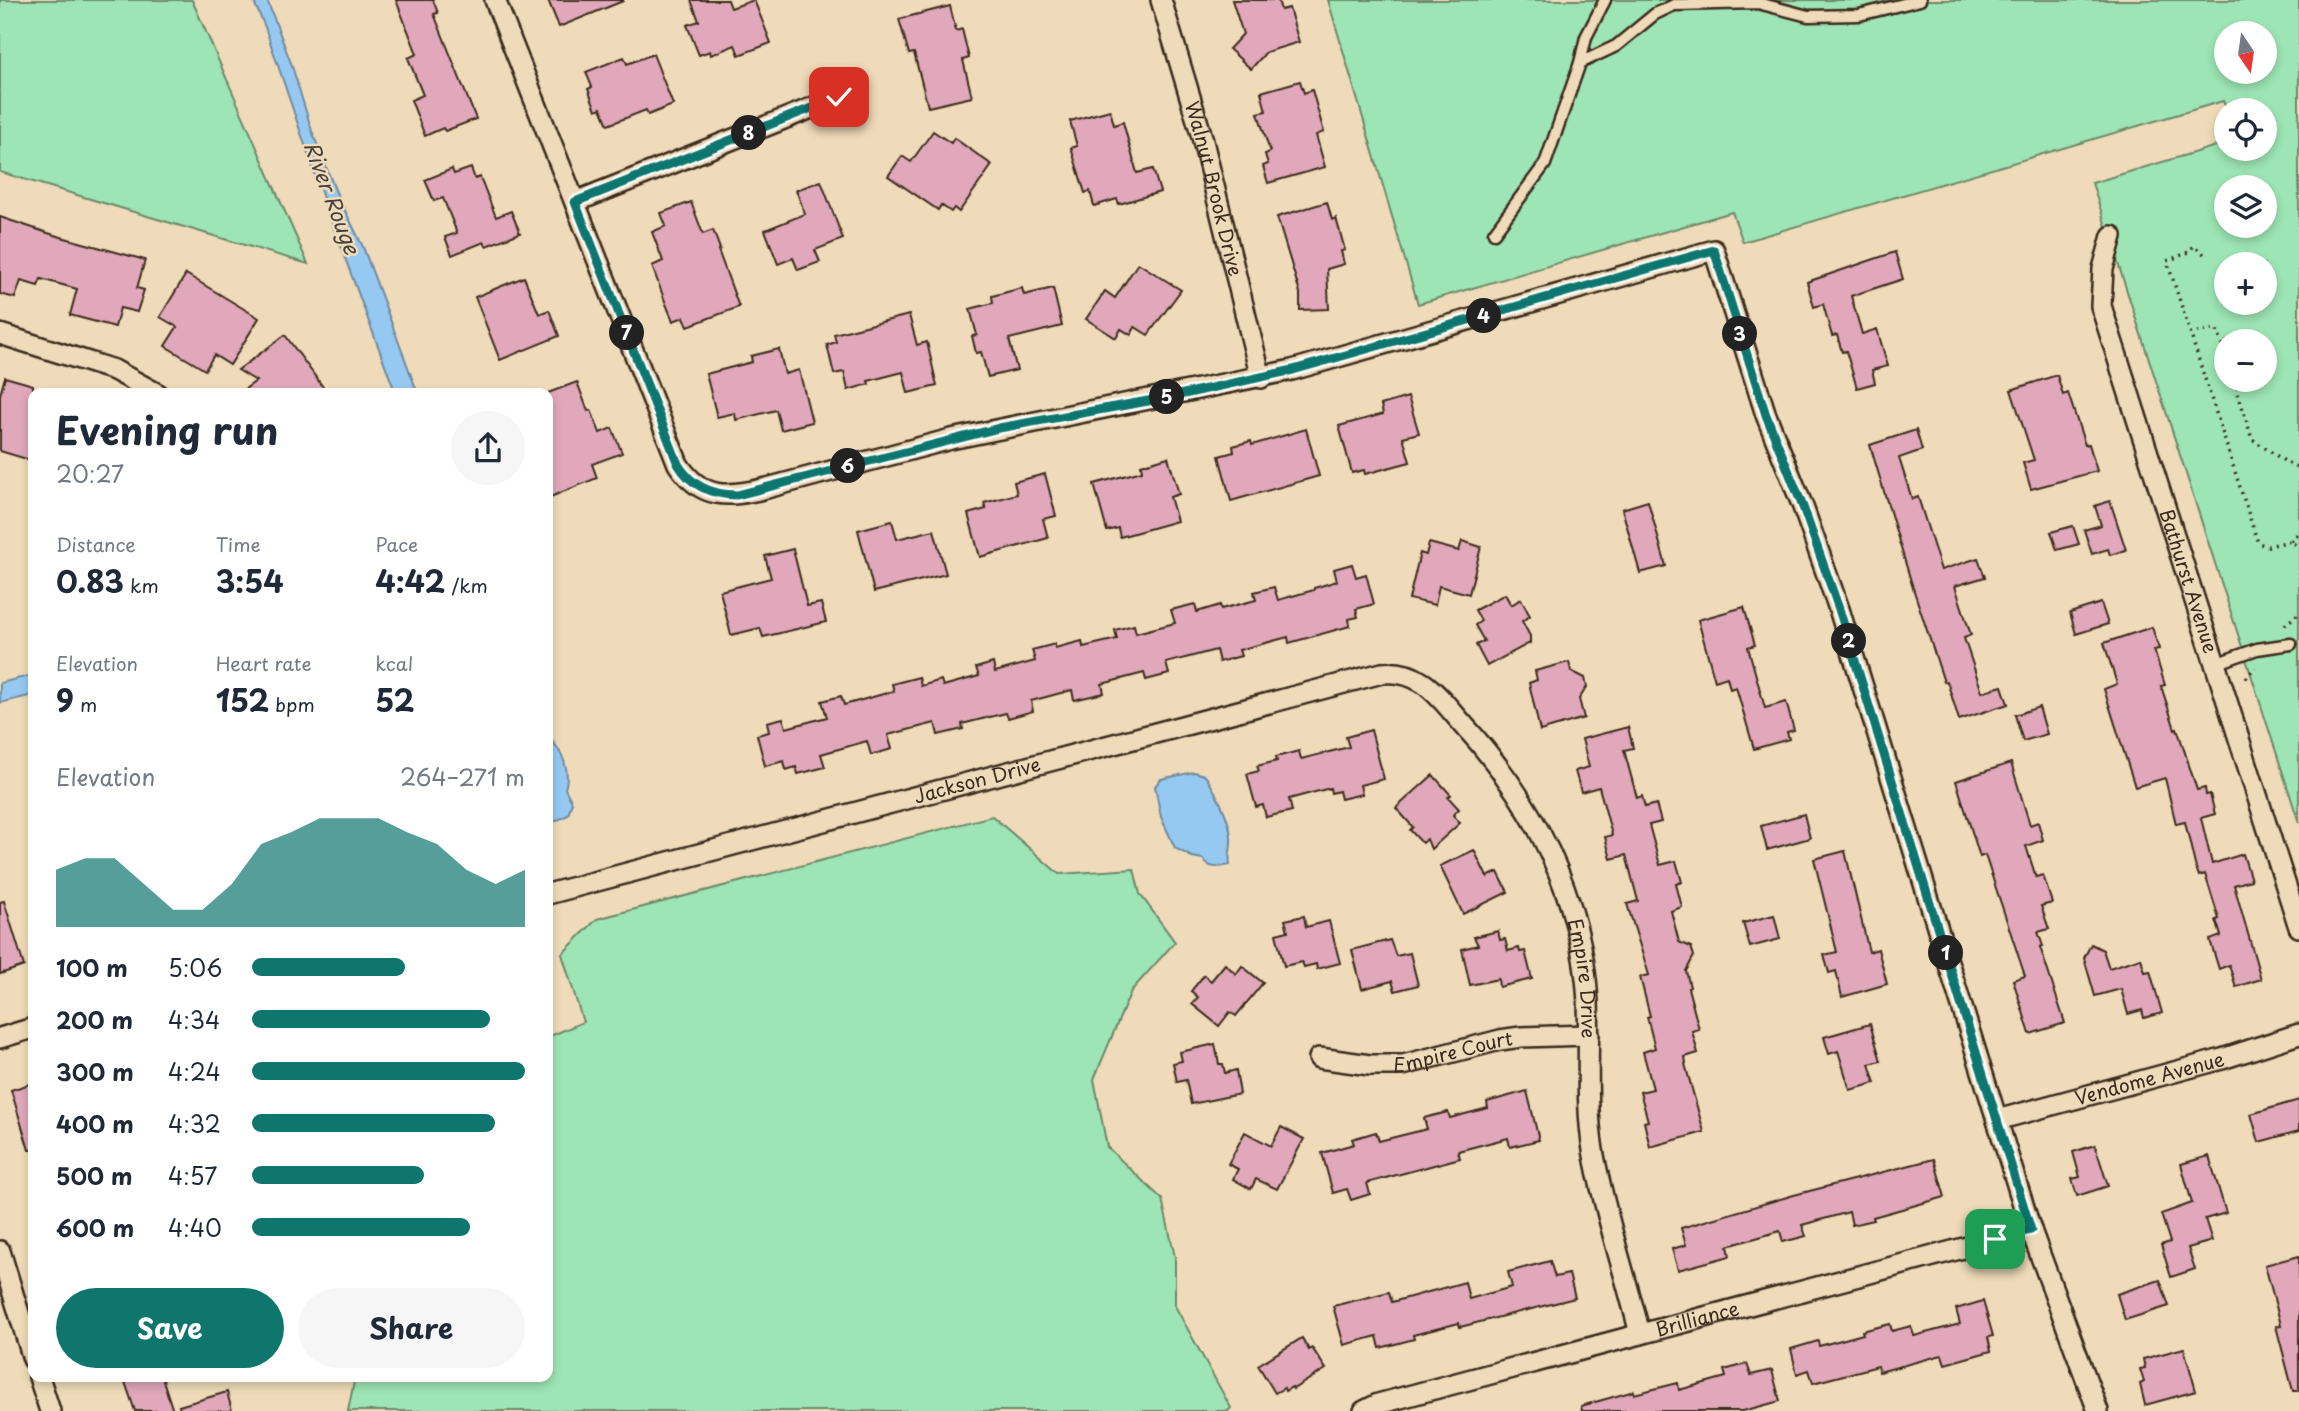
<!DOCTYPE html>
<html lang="en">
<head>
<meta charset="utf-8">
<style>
  body { margin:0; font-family:"Playpen Sans",sans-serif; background:#f6f6f7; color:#1f2937; height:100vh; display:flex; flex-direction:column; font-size:26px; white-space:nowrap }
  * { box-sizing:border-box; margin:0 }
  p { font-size:23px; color:#747a83 }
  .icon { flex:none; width:38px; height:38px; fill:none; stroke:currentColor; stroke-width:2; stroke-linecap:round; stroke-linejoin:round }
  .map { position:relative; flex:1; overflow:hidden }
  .sheet { position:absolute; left:28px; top:388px; width:525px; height:994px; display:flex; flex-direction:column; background:#fff; border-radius:14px; box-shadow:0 4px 10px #0003 }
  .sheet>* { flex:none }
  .needle { width:46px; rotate:167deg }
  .tools { position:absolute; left:2214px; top:21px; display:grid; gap:14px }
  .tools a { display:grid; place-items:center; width:63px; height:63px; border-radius:50%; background:#fff; box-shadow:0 4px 10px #0003; font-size:35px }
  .pin { position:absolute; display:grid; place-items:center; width:60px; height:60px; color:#fff; margin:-30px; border-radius:14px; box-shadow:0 4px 10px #0006 }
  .km { position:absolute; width:35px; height:35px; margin:-18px; border-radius:50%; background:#222; color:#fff; font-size:19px; line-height:35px; text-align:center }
  .round { display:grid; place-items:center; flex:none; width:74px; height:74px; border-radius:37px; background:#f6f6f7 }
  .headline { display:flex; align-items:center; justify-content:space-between; height:119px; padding:0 28px }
  h1 { font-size:38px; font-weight:700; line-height:52px }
  .figures { display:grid; grid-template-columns:repeat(3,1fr); gap:10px; height:119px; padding:7px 28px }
  .figures div { display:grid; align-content:center }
  .figures b { font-size:30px; font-weight:700 }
  .figures small { font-size:19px; font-weight:400 }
  .figures p { font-size:19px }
  .chart { height:196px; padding:14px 28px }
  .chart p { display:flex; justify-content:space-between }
  .chart svg { width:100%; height:126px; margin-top:7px; fill:#0f766e; opacity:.7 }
  .primary-button { display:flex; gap:14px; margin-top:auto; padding:14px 28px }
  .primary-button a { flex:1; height:80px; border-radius:42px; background:#0f766e; color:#fff; font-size:28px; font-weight:700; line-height:80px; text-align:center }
  .primary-button a+a { background:#f6f6f7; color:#1f2937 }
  ul { padding:0 28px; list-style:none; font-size:23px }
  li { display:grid; grid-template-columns:112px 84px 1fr; align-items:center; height:52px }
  li i { height:18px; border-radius:9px; background:#0f766e }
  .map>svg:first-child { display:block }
  .green { fill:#9de5b4; stroke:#6c8869; stroke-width:2; fill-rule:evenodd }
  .water { fill:#95c9f2; stroke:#71899d; stroke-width:2 }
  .building { fill:#e0a8ba; stroke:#3b2a1e; stroke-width:2 }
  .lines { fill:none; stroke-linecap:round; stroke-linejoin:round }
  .service-casing { stroke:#3b2a1e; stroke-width:15 }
  .minor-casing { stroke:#3b2a1e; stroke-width:24 }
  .path { stroke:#3b2a1e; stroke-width:3.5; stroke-dasharray:2 5; stroke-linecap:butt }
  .service { stroke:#efdbb9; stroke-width:10 }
  .minor { stroke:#efdbb9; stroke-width:19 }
  .route-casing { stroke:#fff; stroke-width:14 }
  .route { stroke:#0f766e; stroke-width:9 }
  .labels { text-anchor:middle; stroke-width:5; stroke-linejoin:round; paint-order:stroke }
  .street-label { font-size:19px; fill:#3b2a1e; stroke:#efdbb9 }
  .water-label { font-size:21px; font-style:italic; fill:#48423e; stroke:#efdbb9 }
</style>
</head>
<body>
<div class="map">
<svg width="2299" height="1411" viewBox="0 0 2299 1411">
  <rect width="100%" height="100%" fill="#efdbb9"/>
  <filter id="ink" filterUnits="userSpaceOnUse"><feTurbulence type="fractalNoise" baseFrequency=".0143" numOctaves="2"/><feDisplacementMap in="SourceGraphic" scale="14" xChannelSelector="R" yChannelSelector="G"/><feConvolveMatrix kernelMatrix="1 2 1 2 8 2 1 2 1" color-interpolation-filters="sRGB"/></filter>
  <g filter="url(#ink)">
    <!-- green -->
    <g class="green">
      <path d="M0,0H192L308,264L0,172Z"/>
      <path d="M1328,0H2299V823L2092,183L2226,143V149H2264V110H2227L2223,101L1743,242L1732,212L1418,304ZM2226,33H2264V72H2226ZM2226,187H2264V226H2226ZM2226,264H2264V303H2226ZM2226,341H2264V380H2226Z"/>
      <path d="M992,816L1059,874L1134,869L1140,894L1175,942L1131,991L1094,1079L1107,1147L1162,1199L1175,1257V1306L1231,1408L1228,1411H348L355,1377H548V1037L583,1022L562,954L597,919Z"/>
    </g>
    <!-- water -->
    <g class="water">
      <path d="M253,0H267L291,63L312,131L336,192L363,247L418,394H396L327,210L265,27Z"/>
      <path d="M33,675V695L0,703V683Z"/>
      <path d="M548,737C562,750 571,770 565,789L572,802L568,815L548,825Z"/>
      <path d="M1194,772L1204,775L1207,778C1217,794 1229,818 1231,836C1232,846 1228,855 1230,865C1220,867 1209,870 1203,859L1192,857L1175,848L1161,817L1155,786L1161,779Z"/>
    </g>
    <!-- building -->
    <g class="building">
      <path d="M396,0H433L438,13L434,14L476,119L445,131L443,128L425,136L411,100L423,95L408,58L417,54Z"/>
      <path d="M548,0H623V1L559,27Z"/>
      <path d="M691,0H728L731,8L754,0L771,43L739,55L735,45L711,55L710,51L699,55L687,25L699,21Z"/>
      <path d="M1232,0H1278L1281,10L1289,8L1299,42L1266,52L1251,69L1229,49L1243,34Z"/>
      <path d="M950,6L956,31L962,29L969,58L963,60L972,97L928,107L914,53L909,54L899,19Z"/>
      <path d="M653,54L673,105L648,115L646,110L608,125L601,108L596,110L588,89L592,87L586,72L624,57L627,64Z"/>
      <path d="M1300,81L1304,93L1312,90L1324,132L1316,135L1325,167L1268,183L1263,166L1268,164L1265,154L1270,152L1258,113L1266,111L1261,92Z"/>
      <path d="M1110,110L1114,125L1123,122L1137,173L1153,169L1160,192L1119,204L1117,199L1094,206L1090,191L1085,193L1071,148L1077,146L1070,121Z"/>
      <path d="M933,131L951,143L954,138L992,165L959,212L954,208L951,212L941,205L938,210L888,176L902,156L911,162Z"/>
      <path d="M471,168L475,179L480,177L496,217L511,211L520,233L486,246L484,242L452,255L445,237L457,233L443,198L434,201L425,180L452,169L454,174Z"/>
      <path d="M821,181L843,239L815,250L820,262L798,270L793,258L778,264L765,230L805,214L796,190Z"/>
      <path d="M691,202L703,234L713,230L720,249L718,250L739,307L688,326L684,317L673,321L666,304L652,266L663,261L652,232L666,226L661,213Z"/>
      <path d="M1327,202L1332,220L1336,218L1345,250L1341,251L1344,264L1327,269L1329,309L1300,310V293L1277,217Z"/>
      <path d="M0,217L54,235L145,260L137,288L144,290L137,312L120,308L115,327L70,315L77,289L41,279L38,286L21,281L15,298L0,294Z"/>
      <path d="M1895,252L1903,279L1851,296L1862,334L1877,329L1888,366L1872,370L1875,383L1857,388L1846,351L1842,352L1837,335L1832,336L1823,304L1814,307L1807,282Z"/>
      <path d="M1138,263L1181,290L1148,335L1135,327L1131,335L1121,329L1116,338L1086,319L1105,291L1115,298Z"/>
      <path d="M186,274L259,318L230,365L214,355L205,370L165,346L177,327L160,317Z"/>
      <path d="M524,277L539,314L549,310L559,336L500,360L475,297Z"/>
      <path d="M1022,288L1024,295L1053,288L1062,326L1009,339L1017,370L988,377L981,352L976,353L972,336L977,335L970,309L993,303L992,296Z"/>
      <path d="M909,315L917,345L927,342L937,386L908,393L903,372L868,381L869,384L848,390L844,372L834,374L827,345L836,342L834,334Z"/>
      <path d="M285,335L328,394H238L256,381L238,370Z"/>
      <path d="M779,349L785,374L799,370L812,422L781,430L776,410L736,420L735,413L717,417L706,374L752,362L751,356Z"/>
      <path d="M2057,375L2063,395L2068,393L2085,445L2089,444L2097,471L2031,489L2023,463L2034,460L2011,390Z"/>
      <path d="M5,377L33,385V461L0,451V395Z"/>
      <path d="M577,382L588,411L591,410L600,433L612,428L622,453L592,464L597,478L548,498V393Z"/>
      <path d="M1408,397L1419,433L1403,437L1410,462L1365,474L1364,470L1352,473L1339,426L1383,414L1381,405Z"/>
      <path d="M1306,429L1319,476L1231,501L1219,456L1234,452L1233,446L1251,441L1252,445Z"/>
      <path d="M1916,430L1922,450L1899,458L1912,499L1918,497L1941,570L1978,558L1985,577L1955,586L1971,635L1964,638L1982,692L2002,686L2008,704L1959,720L1947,681L1944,682L1913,588L1870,445Z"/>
      <path d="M1168,457L1179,494L1170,497L1177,521L1120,537L1118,528L1107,531L1094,484L1142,471L1141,465Z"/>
      <path d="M1045,474L1056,516L1043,519L1048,538L980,557L968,514L986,509L984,503L1017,494L1014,482Z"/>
      <path d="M1648,501L1666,566L1640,573L1622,509Z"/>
      <path d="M2110,501L2126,550L2110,555L2108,549L2092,554L2084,530L2101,525L2095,506Z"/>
      <path d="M892,521L897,539L934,530L946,574L874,592L858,530Z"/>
      <path d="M2073,526L2079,544L2057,550L2051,532Z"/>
      <path d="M1462,541L1481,547L1469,594L1439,586L1435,605L1409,599L1420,553L1426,555L1429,543L1459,551Z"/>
      <path d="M793,549L807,606L821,603L826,622L763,637L760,628L731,635L720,591L771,578L765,556Z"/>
      <path d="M1352,564L1356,577L1366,574L1374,604L1356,609L1358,617L1349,619L1350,626L1289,643L1288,637L1239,650L1241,656L1219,662L1216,650L1166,663L1169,674L1146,680L1144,673L1102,684L1104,693L1074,700L1072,690L1031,701L1033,711L1008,718L1006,713L962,724L963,729L938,735L935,723L888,735L892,749L871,755L867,741L821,754L825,767L798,774L796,767L786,770L784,761L765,766L757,735L769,732L767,722L783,718L786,728L827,717L822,701L841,696L844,705L894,691L892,684L919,677L921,686L941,680L943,686L979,676L976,668L993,663L995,672L1035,661L1032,650L1055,644V648L1082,641L1083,647L1117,639L1115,630L1134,625L1136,633L1175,623L1171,610L1195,604L1197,612L1220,605L1221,609L1256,600L1254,592L1274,587L1278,600L1314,590V588L1337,581L1334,569Z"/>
      <path d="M1505,594L1511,605L1521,599L1530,616L1522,621L1530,636V643L1487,666L1476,645L1484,641L1475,625L1481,621L1475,610Z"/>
      <path d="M2101,603L2108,624L2076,634L2070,613Z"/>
      <path d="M1744,607L1755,645L1748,647L1765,708L1786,702L1794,730L1787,732L1789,739L1754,749L1736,687L1730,689L1727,677L1715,681L1698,620Z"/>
      <path d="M2152,627L2159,649L2154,650L2165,685L2161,686L2175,729L2177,728L2197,790L2205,788L2206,795L2210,794L2215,814L2201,818L2212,864L2243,854L2251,880L2234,885L2261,979L2236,987L2229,965L2219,969L2210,940L2221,936L2216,920L2219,919L2205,874L2199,876L2195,865L2185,822L2176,824L2165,778L2135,787L2104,689L2117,684L2104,643Z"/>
      <path d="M1569,662L1571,671L1585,678L1587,687L1579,699L1584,718L1540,731L1529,683L1537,680L1535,671Z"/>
      <path d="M2039,707L2047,734L2023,741L2015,715Z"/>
      <path d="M1628,727L1633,748L1624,750L1637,798L1642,796L1645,807L1656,804L1661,822L1649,825L1660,865L1676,861L1682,882L1676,884L1682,907L1671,911L1679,942L1691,947L1694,956L1686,971L1690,987L1688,988L1699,1029L1692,1031L1698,1053L1685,1057L1686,1063L1685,1064L1704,1132L1650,1147L1644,1122L1648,1121L1640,1092L1653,1089L1643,1052L1655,1048L1647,1017L1650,1016L1640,977L1649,975L1627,904L1638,901L1626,855L1611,859L1605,837L1612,835L1599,787L1581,792L1575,771L1589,767L1582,739Z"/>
      <path d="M1371,730L1384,779L1360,785L1362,794L1341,799L1339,791L1331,793L1330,788L1289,799L1292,811L1266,817L1263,805L1256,807L1247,774L1259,771L1257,766L1277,761L1276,757L1299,751L1301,759L1349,747L1346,737Z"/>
      <path d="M2011,763L2030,825L2038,822L2043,840L2026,846L2036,877L2043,875L2052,903L2041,906L2049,929L2038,932L2043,946L2040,947L2065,1023L2030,1034L2013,980L2025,976L1985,855L1980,857L1956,781Z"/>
      <path d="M1433,775L1451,795L1448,797L1459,809L1453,815L1460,823L1431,849L1427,839L1422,843L1410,830L1413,827L1396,808Z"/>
      <path d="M1804,814L1810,838L1767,850L1761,826Z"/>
      <path d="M1474,850L1487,877L1498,872L1508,892L1463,914L1440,866Z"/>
      <path d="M1845,851L1869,952L1878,949L1887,984L1842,997L1836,971L1829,973L1824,955L1837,952L1814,859Z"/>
      <path d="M4,901L24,966L0,974V902Z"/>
      <path d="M1774,915L1780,939L1750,947L1743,923Z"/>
      <path d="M1304,916L1306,927L1329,921L1340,963L1317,969L1316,964L1304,967L1302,962L1284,966L1276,934L1288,931L1285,920Z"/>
      <path d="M1498,931L1500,940L1505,939L1508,951L1519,948L1520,952L1525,951L1532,979L1499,987L1498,979L1470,985L1462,949L1478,945L1474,937Z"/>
      <path d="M1390,940L1396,956L1410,953L1418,985L1395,991L1392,981L1362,989L1352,950Z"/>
      <path d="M2091,944L2103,950L2109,968L2141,958L2145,972L2150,971L2162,1013L2144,1018L2142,1010L2128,1014L2121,989L2095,996L2084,958Z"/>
      <path d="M1225,964L1236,974L1242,966L1263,983L1236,1016L1230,1012L1219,1026L1192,1004L1198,997L1191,991L1204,975L1211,981Z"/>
      <path d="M1870,1024L1881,1061L1869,1064L1875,1083L1850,1090L1838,1051L1829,1054L1824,1037Z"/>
      <path d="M1215,1044L1219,1064H1223L1225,1073L1236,1070L1240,1094L1191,1104L1186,1080L1177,1082L1173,1063L1182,1061L1180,1052Z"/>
      <path d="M33,1083V1150H29L11,1090Z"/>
      <path d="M1527,1091L1539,1140L1510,1147L1508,1138L1458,1151L1460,1158L1367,1183L1370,1194L1351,1200L1347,1189L1333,1193L1322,1153L1354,1144L1352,1139L1376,1132L1379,1141L1427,1129L1424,1118L1448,1112L1450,1118L1488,1108L1487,1102Z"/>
      <path d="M2299,1100V1131L2259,1142L2251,1114Z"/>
      <path d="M1281,1127L1304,1139L1277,1189L1256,1179L1251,1189L1233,1179L1238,1169L1228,1164L1245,1132L1271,1146Z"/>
      <path d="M2095,1145L2108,1186L2077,1196L2072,1179L2080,1177L2073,1152Z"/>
      <path d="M2209,1156L2226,1213L2205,1219L2212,1241L2188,1248L2195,1269L2171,1277L2161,1245L2170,1242L2161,1214L2192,1203L2181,1164Z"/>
      <path d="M1934,1159L1945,1197L1873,1217L1874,1220L1852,1225L1849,1212L1802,1225L1806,1236L1783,1242L1780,1231L1728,1246L1730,1256L1678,1270L1672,1249L1686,1245L1681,1228L1794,1195Z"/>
      <path d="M2299,1256V1391H2293L2276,1326L2281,1325L2265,1265Z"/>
      <path d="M1550,1261L1555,1277L1569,1274L1575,1298L1460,1327L1459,1323L1413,1335L1414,1339L1380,1348L1377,1336L1344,1345L1333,1306L1389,1292L1392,1302L1465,1282L1469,1299L1512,1287L1508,1272Z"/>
      <path d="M2160,1280L2169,1306L2125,1320L2117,1294Z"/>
      <path d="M1983,1301L1993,1336L1988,1337L1991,1351L1945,1364L1942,1355L1879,1372L1878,1366L1813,1383L1809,1370L1797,1374L1791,1349L1818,1341L1819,1346L1863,1334L1862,1331L1890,1324L1892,1331L1911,1326L1914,1336L1960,1324L1956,1309Z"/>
      <path d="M1302,1338L1309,1350L1312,1348L1326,1369L1293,1389L1292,1387L1285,1391L1284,1388L1275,1393L1258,1365Z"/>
      <path d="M2184,1348L2196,1391L2145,1405L2140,1384L2144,1382L2140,1369L2145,1368L2143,1359Z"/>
      <path d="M1747,1364L1751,1375L1772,1370L1780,1401L1743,1411H1582L1581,1406L1634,1391V1394L1678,1383L1679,1390L1726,1377L1724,1370Z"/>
      <path d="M141,1377H162L173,1411H135L125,1382Z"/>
      <path d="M227,1392L232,1411H180L179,1406Z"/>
    </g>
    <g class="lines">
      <defs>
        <g id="service">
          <path d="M1580,63L1616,46L1655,14L1674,5L1758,3L1808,16L1859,15L1920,0"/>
          <path d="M1494,233L1545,164L1580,63L1586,37L1605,0"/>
          <path d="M2215,664L2257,649L2291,644"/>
        </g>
        <g id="minor">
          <path d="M495,0L678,464C702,501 729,497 767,488L951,439L1292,370L1714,250L1766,415L1803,507L1839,609L2031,1230L2098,1411"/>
          <path id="s1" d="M1161,0L1202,137L1261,378"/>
          <path d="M575,202L839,97"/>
          <path id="s2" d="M2112,236L2103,269L2101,306L2299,927"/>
          <path d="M0,334L114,370L158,394"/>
          <path id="s3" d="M548,894L1382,673C1421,669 1438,696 1462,723C1533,801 1582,895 1588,1002C1590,1051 1585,1101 1593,1150C1604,1212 1625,1273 1640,1334"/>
          <path d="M0,1038L33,1028"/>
          <path id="s4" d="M1319,1058L1370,1065H1403L1500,1040L1521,1037L1589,1035"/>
          <path id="s5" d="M1997,1120L2222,1059L2299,1034"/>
          <path d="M0,1251L33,1359"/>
          <path d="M39,1377L50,1411"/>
          <path id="s6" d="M1364,1411L1378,1404L2031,1230"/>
        </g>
      </defs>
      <!-- service casing -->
      <use href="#service" class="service-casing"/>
      <!-- minor casing -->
      <use href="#minor" class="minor-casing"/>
      <!-- path -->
      <g class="path">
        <path d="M2204,254L2194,246L2187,253L2167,261L2258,543L2268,546L2291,541L2299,548"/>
        <path d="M2190,333L2216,329L2226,351"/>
        <path d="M2234,380L2252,439L2286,462L2299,468"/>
        <path d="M2291,541L2299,531"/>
        <path d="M2285,625L2299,613"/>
        <path d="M2246,678L2255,667"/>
      </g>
      <!-- service -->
      <use href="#service" class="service"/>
      <!-- minor -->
      <use href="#minor" class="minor"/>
    </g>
  </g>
  <g class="lines" filter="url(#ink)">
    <defs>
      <path id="route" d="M839,97L575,202L678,464C691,486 711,495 737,495L999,428L1170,397L1293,370L1714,250L1766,415L1803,507L1839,609L2031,1230L1995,1239"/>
    </defs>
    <!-- route casing -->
    <use href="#route" class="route-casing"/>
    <!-- route -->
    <use href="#route" class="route"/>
  </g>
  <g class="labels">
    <!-- street labels -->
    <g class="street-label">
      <text dy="7" stroke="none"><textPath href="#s1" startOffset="196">Walnut Brook Drive</textPath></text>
      <text dy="7" stroke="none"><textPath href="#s2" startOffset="360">Bathurst Avenue</textPath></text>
      <text dy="7" stroke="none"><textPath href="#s3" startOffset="444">Jackson Drive</textPath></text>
      <text dy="7" stroke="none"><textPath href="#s3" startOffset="1250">Empire Drive</textPath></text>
      <text dy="7" stroke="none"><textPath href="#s4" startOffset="136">Empire Court</textPath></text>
      <text dy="7" stroke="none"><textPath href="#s5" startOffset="158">Vendome Avenue</textPath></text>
      <text dy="7" stroke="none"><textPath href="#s6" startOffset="346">Brilliance</textPath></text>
    </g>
    <!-- water labels -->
    <g class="water-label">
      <text transform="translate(331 198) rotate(69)" y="7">River Rouge</text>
    </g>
  </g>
</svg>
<div class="tools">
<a><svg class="needle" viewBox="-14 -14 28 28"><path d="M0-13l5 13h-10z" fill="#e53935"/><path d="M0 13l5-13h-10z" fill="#747a83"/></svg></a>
<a><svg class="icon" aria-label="locate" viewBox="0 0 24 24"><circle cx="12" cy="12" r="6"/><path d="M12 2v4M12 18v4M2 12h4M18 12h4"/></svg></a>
<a><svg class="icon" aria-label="layers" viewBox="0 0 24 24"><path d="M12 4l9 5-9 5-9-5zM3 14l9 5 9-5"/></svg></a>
<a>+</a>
<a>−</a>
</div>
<div class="pin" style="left:1995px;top:1239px;background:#1e9e55"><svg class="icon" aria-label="arrive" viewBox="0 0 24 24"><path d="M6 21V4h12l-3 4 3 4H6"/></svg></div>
<div class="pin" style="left:839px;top:97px;background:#d93025"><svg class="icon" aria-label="check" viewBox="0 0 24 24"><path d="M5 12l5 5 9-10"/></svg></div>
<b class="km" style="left:1946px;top:953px">1</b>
<b class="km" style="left:1849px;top:641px">2</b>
<b class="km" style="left:1740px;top:334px">3</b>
<b class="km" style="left:1484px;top:316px">4</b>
<b class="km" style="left:1167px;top:397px">5</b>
<b class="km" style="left:848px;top:466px">6</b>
<b class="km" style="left:627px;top:333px">7</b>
<b class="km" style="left:749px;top:133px">8</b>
<section class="sheet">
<div class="headline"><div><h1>Evening run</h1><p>20:27</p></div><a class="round"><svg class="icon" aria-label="share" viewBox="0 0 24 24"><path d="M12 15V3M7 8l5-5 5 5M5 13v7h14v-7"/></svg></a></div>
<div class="figures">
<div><p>Distance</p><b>0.83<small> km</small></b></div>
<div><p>Time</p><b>3:54</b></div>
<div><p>Pace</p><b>4:42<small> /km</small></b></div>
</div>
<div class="figures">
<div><p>Elevation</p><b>9<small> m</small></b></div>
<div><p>Heart rate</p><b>152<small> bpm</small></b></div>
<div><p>kcal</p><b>52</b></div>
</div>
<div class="chart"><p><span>Elevation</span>264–271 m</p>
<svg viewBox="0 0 160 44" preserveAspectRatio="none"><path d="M0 44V24L10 20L20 20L30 29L40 38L50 38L60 29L70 15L80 11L90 6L100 6L110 6L120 11L130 15L140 24L150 29L160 24V44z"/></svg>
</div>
<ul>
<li><b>100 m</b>5:06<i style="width:56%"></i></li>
<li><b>200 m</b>4:34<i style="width:87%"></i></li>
<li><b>300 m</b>4:24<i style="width:100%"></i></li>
<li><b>400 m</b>4:32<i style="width:89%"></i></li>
<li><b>500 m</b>4:57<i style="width:63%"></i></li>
<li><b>600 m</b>4:40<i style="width:80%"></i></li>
</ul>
<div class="primary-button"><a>Save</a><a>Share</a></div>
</section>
</div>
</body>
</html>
